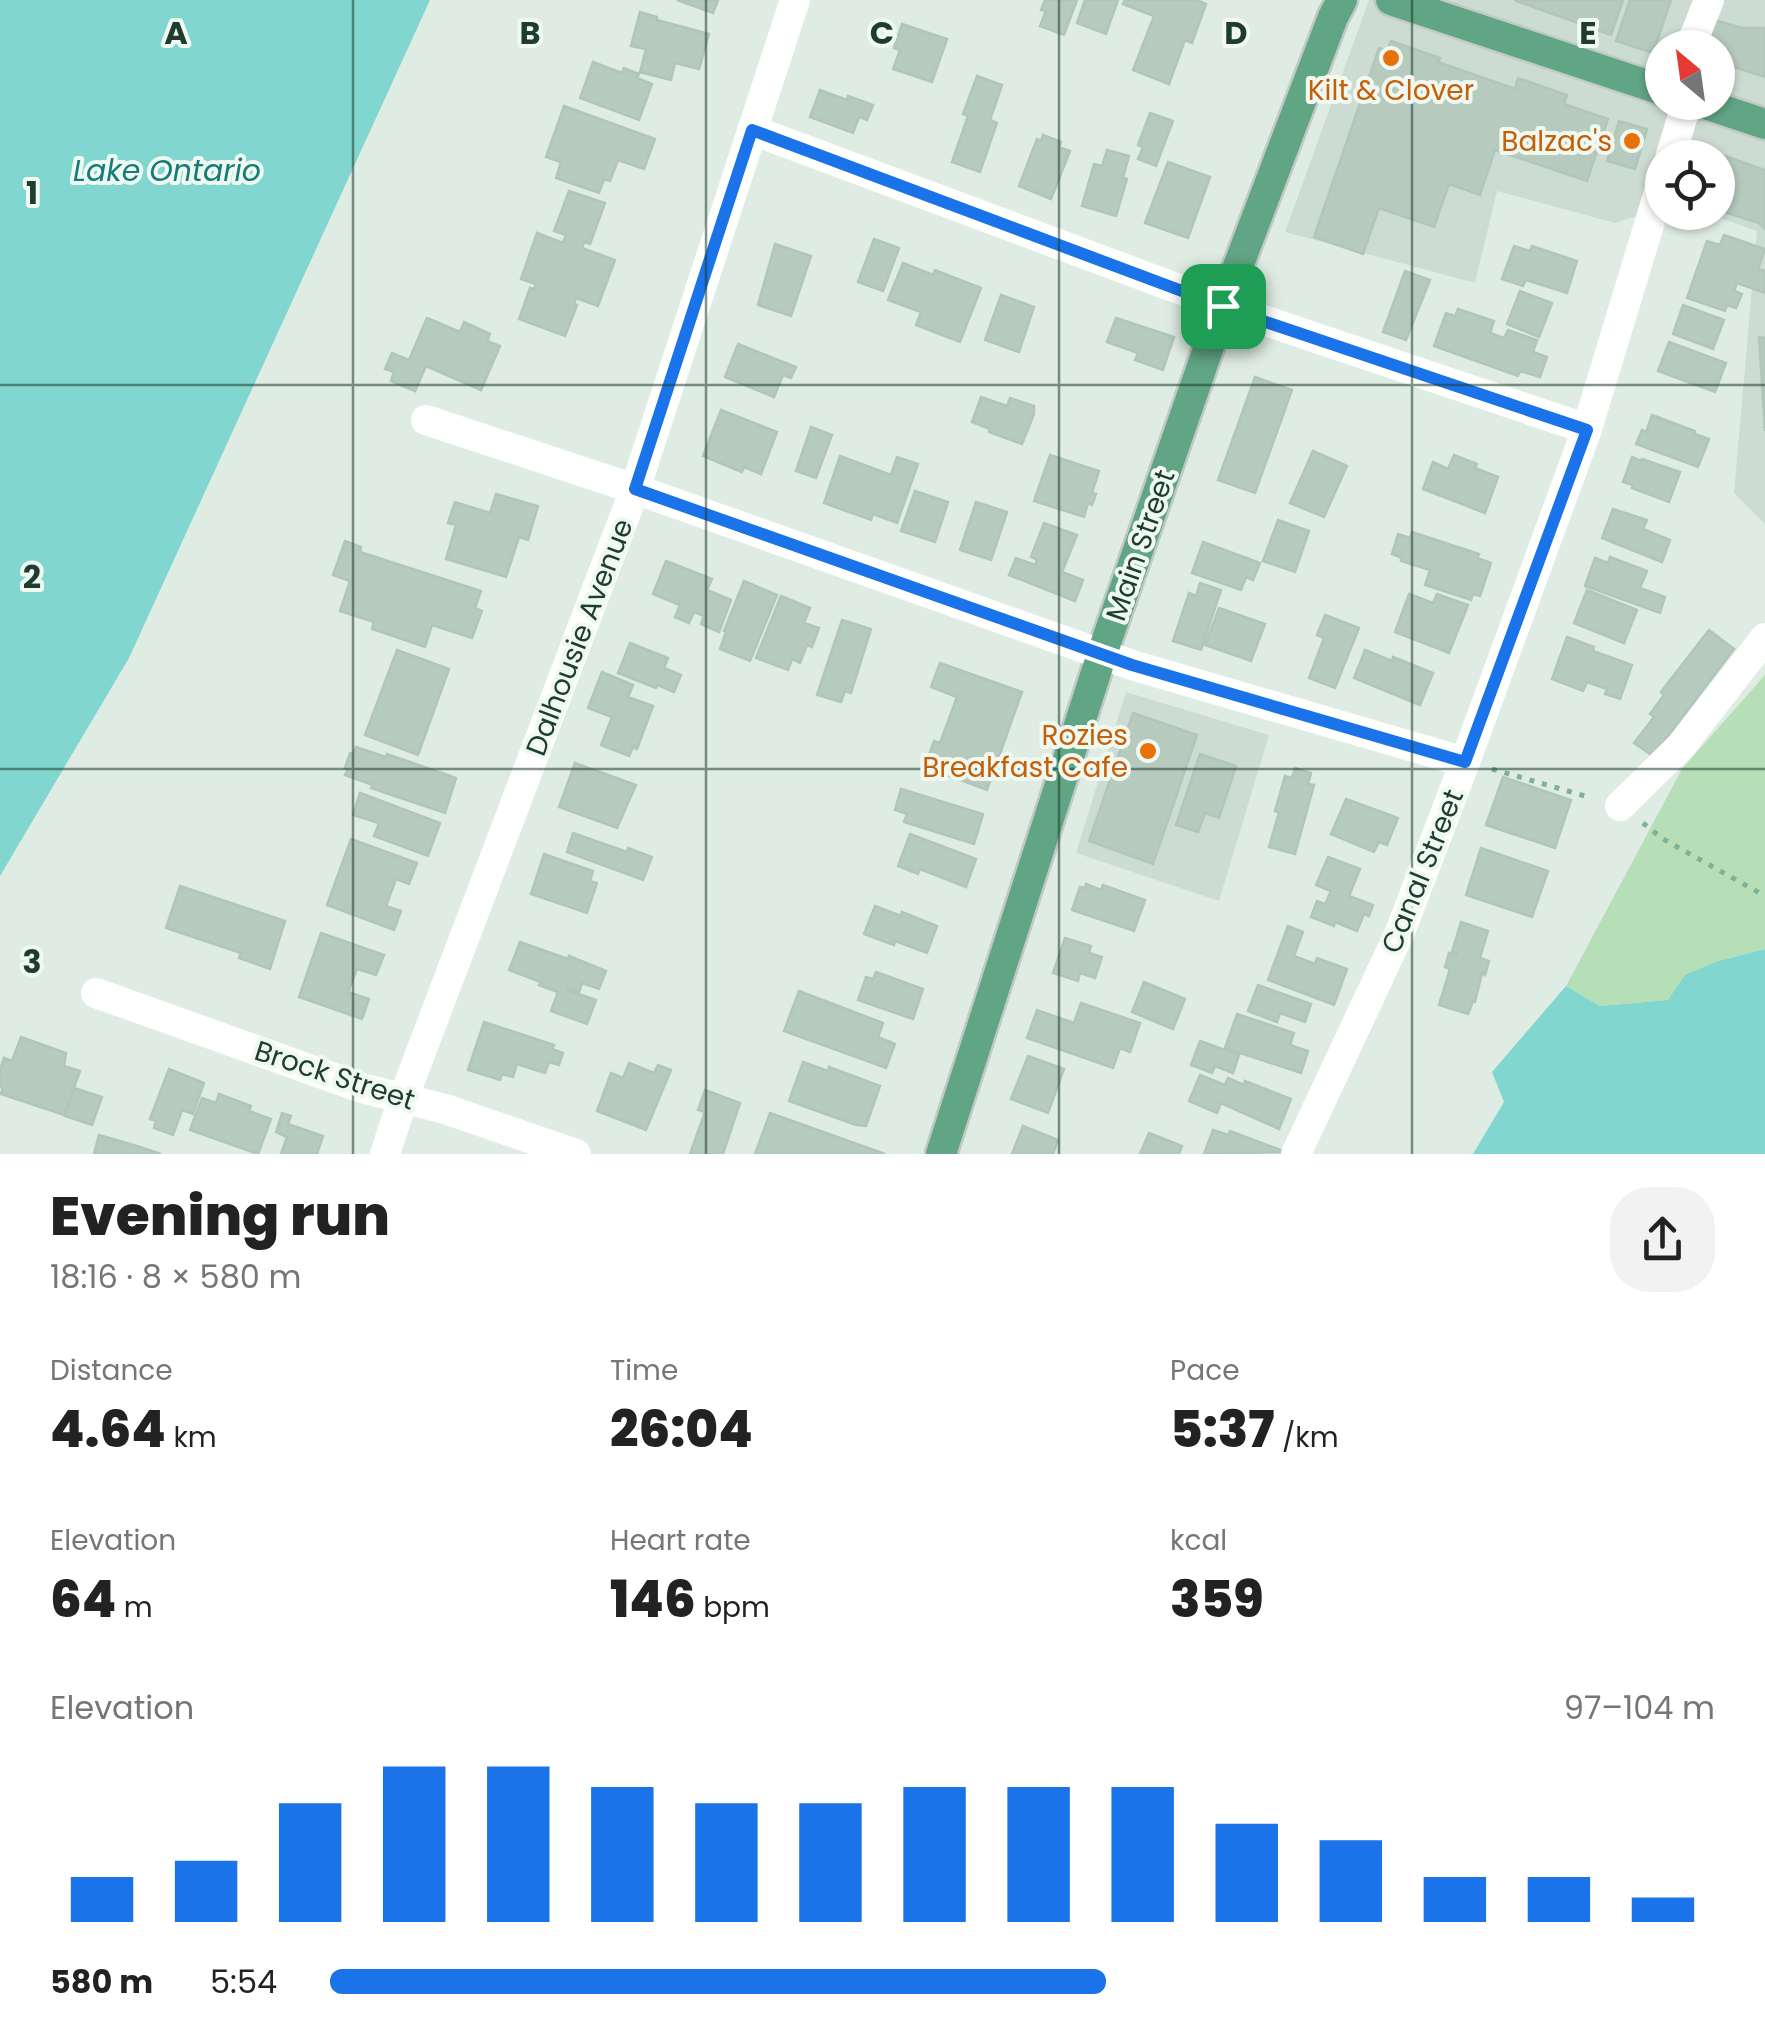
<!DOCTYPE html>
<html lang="en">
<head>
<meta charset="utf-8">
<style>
  body { margin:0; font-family:Poppins,sans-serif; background:#f2f2f2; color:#222; height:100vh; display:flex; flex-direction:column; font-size:38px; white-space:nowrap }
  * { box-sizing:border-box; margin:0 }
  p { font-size:32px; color:#767676 }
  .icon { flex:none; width:55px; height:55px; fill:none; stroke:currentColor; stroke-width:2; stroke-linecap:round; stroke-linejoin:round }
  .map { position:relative; height:1154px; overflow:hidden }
  .drawer { display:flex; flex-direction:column; background:#fff; flex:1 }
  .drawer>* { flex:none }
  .needle { width:65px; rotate:331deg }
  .fabs { position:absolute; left:1645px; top:30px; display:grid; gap:20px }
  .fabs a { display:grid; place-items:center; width:90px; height:90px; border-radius:50%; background:#fff; box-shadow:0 2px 8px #0004; font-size:50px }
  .pin { position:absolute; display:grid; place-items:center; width:85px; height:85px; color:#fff; margin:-42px; border-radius:20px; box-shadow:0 5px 15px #0006 }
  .round { display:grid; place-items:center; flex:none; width:105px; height:105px; border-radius:40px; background:#f2f2f2 }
  .head { display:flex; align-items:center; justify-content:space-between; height:170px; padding:0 50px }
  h1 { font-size:55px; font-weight:800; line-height:75px }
  .metrics { display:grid; grid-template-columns:repeat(3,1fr); gap:15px; height:170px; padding:10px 50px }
  .metrics div { display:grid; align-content:center }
  .metrics b { font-size:50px; font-weight:800 }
  .metrics small { font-size:28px; font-weight:400 }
  .metrics p { font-size:28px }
  .chart { height:280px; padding:20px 50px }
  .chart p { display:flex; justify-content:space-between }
  .chart svg { width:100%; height:180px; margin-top:10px; stroke:#1a73e8; stroke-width:6 }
  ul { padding:0 50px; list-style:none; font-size:32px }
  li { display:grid; grid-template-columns:160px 120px 1fr; align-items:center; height:75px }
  li i { height:25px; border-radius:12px; background:#1a73e8 }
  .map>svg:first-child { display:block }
  .built { fill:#cddcd2; fill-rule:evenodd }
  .green { fill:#b6dfb8 }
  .water { fill:#82d6d0 }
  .building { fill:#b7cabe; stroke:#b1c6b9; stroke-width:2.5 }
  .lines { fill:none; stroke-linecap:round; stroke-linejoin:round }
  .major-casing { stroke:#c0c9c4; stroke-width:35 }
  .path { stroke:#7db296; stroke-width:5; stroke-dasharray:5 8; stroke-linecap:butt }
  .minor { stroke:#fff; stroke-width:30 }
  .major { stroke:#60a584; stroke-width:30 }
  .route-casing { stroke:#fff; stroke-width:20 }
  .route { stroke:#1a73e8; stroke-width:12 }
  .grid { fill:none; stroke:#1f3d2e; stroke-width:2.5; stroke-opacity:0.55 }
  .food-dot { fill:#e8710a; stroke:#f0f8f2; stroke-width:4 }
  .labels { text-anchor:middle; stroke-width:8; stroke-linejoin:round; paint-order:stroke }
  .food-label { font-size:28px; fill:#c56008; stroke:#f0f8f2; text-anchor:end }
  .street-label { font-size:28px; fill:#1f3d2e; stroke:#f0f8f2 }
  .water-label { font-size:30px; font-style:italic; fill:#157d78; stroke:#f0f8f2 }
  .grid-label { font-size:32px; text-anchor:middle; font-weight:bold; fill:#1f3d2e; stroke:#f0f8f2; stroke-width:8; stroke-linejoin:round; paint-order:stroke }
</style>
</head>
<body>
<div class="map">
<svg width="1765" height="1154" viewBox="0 0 1765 1154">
  <rect width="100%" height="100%" fill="#dfece3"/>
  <!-- built -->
  <g class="built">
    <path d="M1369,0H1765V524L1734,493L1757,231L1706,213L1718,212V158H1662V208L1615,223L1497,191L1475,283L1285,232ZM1662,48H1718V102H1662Z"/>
    <path d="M1126,692L1269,735L1219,901L1076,853Z"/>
  </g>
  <!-- green -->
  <path class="green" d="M1765,675V949L1718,961L1668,1000L1600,1006L1566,986L1682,769Z"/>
  <!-- water -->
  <g class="water">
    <path d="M0,0H430L129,658L0,876Z"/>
    <path d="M1765,949V1154H1473L1504,1102L1492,1072L1566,986L1600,1006L1668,1000L1685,975L1718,961Z"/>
  </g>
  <!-- building -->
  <g class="building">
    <path d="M677,0H718L713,13Z"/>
    <path d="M1045,0H1077L1064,35L1040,26L1046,11L1041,10Z"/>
    <path d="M1085,0H1118L1106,34L1077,23Z"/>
    <path d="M1125,0H1196L1206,4L1192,43L1185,40L1169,84L1133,70L1154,16L1123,4Z"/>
    <path d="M1514,0H1623L1611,35Z"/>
    <path d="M1630,0H1671L1653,53L1616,41Z"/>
    <path d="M640,12L657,17V20L709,34L699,69L675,63L671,80L640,72L646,49L631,46Z"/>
    <path d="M1714,20L1742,28H1765V77L1718,62V48H1705Z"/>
    <path d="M902,24L947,39L932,82L893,69L900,50L894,48Z"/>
    <path d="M1391,41L1440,58L1438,62L1515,89L1518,78L1567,95L1564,104L1608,119L1587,181L1495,150L1480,195L1449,184L1434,227L1379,208L1363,254L1314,237L1379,48L1387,51Z"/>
    <path d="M593,62L622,73L624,68L639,74L637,78L652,84L639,120L580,98Z"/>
    <path d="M977,76L1002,85L990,120L997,123L980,172L952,162L968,116L963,114Z"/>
    <path d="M820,90L847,100L848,96L873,105L867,120L859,117L853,133L810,117Z"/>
    <path d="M564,106L655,139L644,169L618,160L610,181L604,179L599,193L556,178L561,162L546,157Z"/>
    <path d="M1150,113L1173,121L1156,166L1138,159L1143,147L1138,145Z"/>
    <path d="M1619,121L1647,129L1635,169L1607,161Z"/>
    <path d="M1043,135L1061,142L1059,147L1070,151L1051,199L1019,186L1037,139L1041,141Z"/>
    <path d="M1107,150L1129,156L1123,178L1127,179L1116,216L1082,206L1094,164L1102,166Z"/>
    <path d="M1725,156L1765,170V229L1759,223L1718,210V180Z"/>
    <path d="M1168,162L1210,177L1188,238L1145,223Z"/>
    <path d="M569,191L605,203L590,244L584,242L582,248L615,260L598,306L576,298L574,304L577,305L565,336L519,319L530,288L534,289L536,284L521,279L537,233L563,243L566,235L554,231Z"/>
    <path d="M1724,235L1765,249L1758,269L1765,271V293L1737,283L1734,291L1742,294L1736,308L1727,305L1725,311L1687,298L1707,241L1720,245Z"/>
    <path d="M874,239L899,248L883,291L858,282Z"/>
    <path d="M775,244L811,256L791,316L758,305Z"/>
    <path d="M1514,246L1530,251L1532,246L1577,261L1567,293L1526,280L1523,286L1502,279Z"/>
    <path d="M903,263L933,275L935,270L981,288L960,342L916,325L921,312L888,300Z"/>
    <path d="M1405,271L1430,280L1406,340L1383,332Z"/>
    <path d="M1520,291L1552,303L1539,337L1507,324Z"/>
    <path d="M1001,295L1034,307L1019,352L985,340Z"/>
    <path d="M1683,305L1724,320L1713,349L1673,334Z"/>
    <path d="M1458,309L1494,321L1490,333L1504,338L1508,330L1537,340L1533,352L1547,357L1540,377L1520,371L1518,376L1434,346L1446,313L1455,316Z"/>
    <path d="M427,318L460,332L464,322L490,334L487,341L500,346L481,390L426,366L415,391L391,381L394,372L385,369L392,353L409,360Z"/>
    <path d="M1116,318L1174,337L1163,370L1135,360L1138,353L1107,342Z"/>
    <path d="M1759,337L1765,338V431Z"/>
    <path d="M1669,342L1726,363L1715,392L1658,371Z"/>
    <path d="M738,344L796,367L791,378L783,375L774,397L725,377Z"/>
    <path d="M1255,377L1292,390L1255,493L1218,480Z"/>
    <path d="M981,397L1007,406L1010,398L1034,406V414L1022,444L989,432L990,429L972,422Z"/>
    <path d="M721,410L777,432L761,474L744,467L742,472L703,456Z"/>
    <path d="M1652,415L1695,431V434L1709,439L1698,467L1636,444L1642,430L1646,432Z"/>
    <path d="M811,427L832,435L816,478L796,471Z"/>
    <path d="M1313,451L1347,466L1324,517L1290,503Z"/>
    <path d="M1050,455L1099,471L1092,493L1096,494L1092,505L1088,503L1084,517L1034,501Z"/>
    <path d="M1454,455L1477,464L1475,468L1498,477L1485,513L1423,489L1433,462L1448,469Z"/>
    <path d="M840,456L891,475L897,457L918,464L897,523L873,514L871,520L824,503Z"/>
    <path d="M1632,457L1641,461L1642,459L1680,472L1669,502L1632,488L1633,485L1623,482Z"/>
    <path d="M915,491L948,502L935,542L901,531Z"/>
    <path d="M496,494L538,506L528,540L519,537L506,577L446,559L456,525L448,523L455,502L490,513Z"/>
    <path d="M976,502L1007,512L991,560L960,550Z"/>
    <path d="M1613,509L1647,520L1643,529L1670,540L1662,562L1602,538Z"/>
    <path d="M1278,520L1309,531L1295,572L1263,561Z"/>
    <path d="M1044,523L1077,535L1062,572L1083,580L1075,601L1009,575L1016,558L1035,565L1037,560L1031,557Z"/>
    <path d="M1412,532L1479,554L1477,558L1491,563L1480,596L1473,594L1471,600L1425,585L1430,570L1401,561L1402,558L1392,554L1398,534L1410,538Z"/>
    <path d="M345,541L361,547L360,552L481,591L475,608L482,611L472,638L432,625L425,647L372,629L374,622L340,611L350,581L333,575Z"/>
    <path d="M1203,542L1260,563L1253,580L1246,577L1241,590L1192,573Z"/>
    <path d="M1610,557L1647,571L1640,588L1665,597L1660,613L1585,586L1595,558L1608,563Z"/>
    <path d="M666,561L712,579L707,590L731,600L719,632L701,624L704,616L694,612L689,623L675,617L680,605L653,594Z"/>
    <path d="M744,581L777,595L750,661L720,649L726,632L724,631Z"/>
    <path d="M1200,583L1221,590L1201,650L1173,641L1189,593L1196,596Z"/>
    <path d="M1587,590L1637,610L1624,643L1574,623Z"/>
    <path d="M1409,594L1433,603L1437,594L1468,605L1449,653L1395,632Z"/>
    <path d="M781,596L810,608L804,623L819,628L812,647L807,645L800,663L792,659L788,670L756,658Z"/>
    <path d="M1219,608L1265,624L1251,661L1205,645Z"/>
    <path d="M1325,615L1359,628L1335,688L1309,678L1324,638L1317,635Z"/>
    <path d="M842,620L871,629L851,693L845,691L841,702L817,695Z"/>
    <path d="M1709,630L1734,649L1653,756L1634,743L1654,717L1650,714L1664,695L1661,692Z"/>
    <path d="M1567,637L1594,647L1593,651L1632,665L1620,699L1605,694L1607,689L1587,682L1583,691L1552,679Z"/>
    <path d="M630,643L668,658L664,668L681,675L674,692L658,685L656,688L618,673Z"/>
    <path d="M397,650L449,669L418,755L365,735Z"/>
    <path d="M1365,650L1392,661L1393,657L1433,673L1420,705L1354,678Z"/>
    <path d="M940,663L1022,692L987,790L925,767L934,741L940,743L957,697L931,687Z"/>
    <path d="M602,672L633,685L628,697L653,706L637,749L633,747L629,756L601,745L612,717L588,708Z"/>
    <path d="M1133,713L1197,735L1153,864L1089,841Z"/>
    <path d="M356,747L386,757L387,754L456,778L445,813L371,788L373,785L345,775L348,769L345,768L350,753L353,754Z"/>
    <path d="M1200,754L1236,766L1219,818L1205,813L1198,832L1176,825Z"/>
    <path d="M575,763L636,785L617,828L559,807Z"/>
    <path d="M1295,768L1311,773L1308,784L1314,785L1295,854L1269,847L1279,812L1275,811L1285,776L1292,778Z"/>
    <path d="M1503,777L1571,800L1555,848L1486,825Z"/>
    <path d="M901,789L983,814L974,844L904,822L907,814L895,810Z"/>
    <path d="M360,793L440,823L428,856L374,836L379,823L353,815Z"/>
    <path d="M1346,799L1398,818L1387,845L1379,842L1374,852L1331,834Z"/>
    <path d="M573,833L627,852L628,848L652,857L643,880L567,852Z"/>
    <path d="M910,834L976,859L966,887L920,869L918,874L898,866Z"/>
    <path d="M351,839L417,863L409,884L396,879L386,906L401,911L394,930L327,905Z"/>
    <path d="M1481,848L1548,871L1532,917L1466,895Z"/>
    <path d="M544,854L593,871L590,881L597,883L587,913L531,894Z"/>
    <path d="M1328,857L1360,869L1349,896L1373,905L1369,916L1364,914L1357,931L1335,922L1334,926L1311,917L1317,901L1325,904L1331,891L1316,885Z"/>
    <path d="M1086,884L1101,890L1103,885L1145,900L1134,931L1072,910L1080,887L1085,888Z"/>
    <path d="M180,886L285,921L270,969L239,958L241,953L166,928Z"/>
    <path d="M875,906L901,916L902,912L937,926L927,953L895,941L894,945L864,934Z"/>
    <path d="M1461,922L1488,931L1480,958L1489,961L1485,975L1482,973L1475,1002L1473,1001L1468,1014L1439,1005L1450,969L1445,967L1449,953L1456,956L1457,953L1452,952Z"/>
    <path d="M1288,926L1303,932L1294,956L1315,964L1317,958L1347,969L1334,1005L1268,980Z"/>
    <path d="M321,933L384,955L376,975L357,969L348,992L369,999L362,1019L299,997Z"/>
    <path d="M1065,938L1091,946L1089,953L1102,957L1095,978L1080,973L1078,981L1053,973Z"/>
    <path d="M520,942L568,959L569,956L606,971L599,989L582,983L579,992L567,987V990L596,1000L587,1024L551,1011L558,992L539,985L541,982L509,970Z"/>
    <path d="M876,972L923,989L913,1019L858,1000L866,977L873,979Z"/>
    <path d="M1144,982L1185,999L1173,1029L1132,1012Z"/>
    <path d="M1258,985L1311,1004L1305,1022L1280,1013L1277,1022L1248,1011Z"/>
    <path d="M799,991L883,1023L878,1037L895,1044L886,1068L784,1031Z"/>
    <path d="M1081,1003L1140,1023L1130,1052L1120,1048L1113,1068L1027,1038L1037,1010L1074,1023Z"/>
    <path d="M1237,1014L1294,1033L1290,1045L1308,1051L1301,1073L1225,1048Z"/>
    <path d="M484,1022L554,1045L552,1049L563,1053L559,1065L549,1062L545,1073L517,1064L513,1077L502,1074L500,1080L468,1070Z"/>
    <path d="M21,1037L66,1053L64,1066L80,1071L64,1115L1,1094L3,1088L0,1087V1070L4,1058L12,1061Z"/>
    <path d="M1200,1041L1239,1055L1233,1073L1215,1066L1212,1073L1191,1065Z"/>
    <path d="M1028,1056L1064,1069L1048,1113L1011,1099Z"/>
    <path d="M803,1062L828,1071L829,1067L880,1086L866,1126L856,1125L789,1101Z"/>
    <path d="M629,1063L654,1073L658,1065L671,1070L646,1130L597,1111L611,1073L623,1078Z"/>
    <path d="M169,1069L204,1083L193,1114L182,1110L173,1135L154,1128L156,1121L150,1119Z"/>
    <path d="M1200,1075L1225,1085L1228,1078L1244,1085L1245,1081L1291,1099L1279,1129L1221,1103L1217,1113L1189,1101Z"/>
    <path d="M74,1088L102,1097L92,1125L65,1116Z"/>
    <path d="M705,1090L740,1103L723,1154H690L705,1112L698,1110Z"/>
    <path d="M219,1094L251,1106L249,1111L271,1119L258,1154L190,1130L202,1098L216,1103Z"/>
    <path d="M282,1113L291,1116L288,1124L323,1136L317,1154H281L287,1137L276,1132Z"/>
    <path d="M770,1113L885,1154H755Z"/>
    <path d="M1023,1126L1058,1140L1053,1154H1012Z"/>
    <path d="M1213,1130L1228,1135L1230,1131L1286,1152L1204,1154Z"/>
    <path d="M1149,1133L1182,1146L1179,1154H1140Z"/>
    <path d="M99,1135L140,1147L161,1154H94Z"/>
  </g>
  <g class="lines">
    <defs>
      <g id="major">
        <path d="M1391,0L1662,90"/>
        <path d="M1699,102L1765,124"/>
        <path d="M941,1154L1102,654L1223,306L1333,17L1342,0"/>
      </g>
    </defs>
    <!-- major casing -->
    <use href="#major" class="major-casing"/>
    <!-- path -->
    <g class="path">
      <path d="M1492,769L1592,798"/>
      <path d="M1643,823L1663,839L1765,896"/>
    </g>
    <!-- minor -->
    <g class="minor">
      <path d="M1690,48L1709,0"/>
      <path d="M752,130L1254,317L1587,429"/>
      <path d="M1670,158L1687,102"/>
      <path d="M426,420L635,489L1132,665L1465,762"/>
      <path d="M1620,806L1681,746L1765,638"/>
      <path d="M96,993L362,1088L445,1109L576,1154"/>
      <path d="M385,1154L403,1099L635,489L795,0"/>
      <path d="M1296,1154L1400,932L1465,762L1587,429L1662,182"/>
    </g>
    <!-- major -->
    <use href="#major" class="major"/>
  </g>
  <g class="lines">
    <defs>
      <path id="route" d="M752,130L1254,318L1587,430L1465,762L1132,665L635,489Z"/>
    </defs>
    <!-- route casing -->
    <use href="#route" class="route-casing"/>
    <!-- route -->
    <use href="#route" class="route"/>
  </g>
  <!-- grid -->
  <path class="grid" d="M353,0V1154M706,0V1154M1059,0V1154M1412,0V1154M0,385H1765M0,769H1765"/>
  <!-- markers -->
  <g class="food-dot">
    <circle cx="1391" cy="58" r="10"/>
    <circle cx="1632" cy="141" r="10"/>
    <circle cx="1148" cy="751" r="10"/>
  </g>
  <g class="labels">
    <!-- food labels -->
    <g class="food-label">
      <text x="1391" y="100" text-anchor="middle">Kilt &amp; Clover</text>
      <text x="1612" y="151">Balzac's</text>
      <text x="1128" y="745">Rozies<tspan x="1128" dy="32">Breakfast Cafe</tspan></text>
    </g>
    <!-- street labels -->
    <g class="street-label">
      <text transform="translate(1140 545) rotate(-71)" y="10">Main Street</text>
      <text transform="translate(579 637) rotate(-69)" y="10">Dalhousie Avenue</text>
      <text transform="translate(1422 871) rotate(-68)" y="10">Canal Street</text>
      <text transform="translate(335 1075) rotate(18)" y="10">Brock Street</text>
    </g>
    <!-- water labels -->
    <g class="water-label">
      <text x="167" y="181">Lake Ontario</text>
    </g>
  </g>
  <g class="grid-label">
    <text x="176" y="44">A</text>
    <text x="530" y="44">B</text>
    <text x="882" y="44">C</text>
    <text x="1236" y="44">D</text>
    <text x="1588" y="44">E</text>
    <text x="32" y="204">1</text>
    <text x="32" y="588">2</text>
    <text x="32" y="973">3</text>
  </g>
</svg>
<div class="fabs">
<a><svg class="needle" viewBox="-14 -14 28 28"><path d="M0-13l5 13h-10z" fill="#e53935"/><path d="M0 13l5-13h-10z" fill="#767676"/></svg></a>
<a><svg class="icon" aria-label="locate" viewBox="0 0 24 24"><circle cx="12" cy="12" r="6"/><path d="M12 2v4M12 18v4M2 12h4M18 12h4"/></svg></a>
</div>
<div class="pin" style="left:1223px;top:306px;background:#1e9e55"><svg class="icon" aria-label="arrive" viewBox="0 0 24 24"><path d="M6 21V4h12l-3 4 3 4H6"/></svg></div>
</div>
<section class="drawer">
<div class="head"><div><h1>Evening run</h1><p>18:16 · 8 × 580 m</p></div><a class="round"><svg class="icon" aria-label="share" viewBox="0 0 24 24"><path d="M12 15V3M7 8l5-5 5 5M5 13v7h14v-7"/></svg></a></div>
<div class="metrics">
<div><p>Distance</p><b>4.64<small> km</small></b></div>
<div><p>Time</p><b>26:04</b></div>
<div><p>Pace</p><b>5:37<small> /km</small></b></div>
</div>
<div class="metrics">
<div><p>Elevation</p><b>64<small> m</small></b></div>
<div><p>Heart rate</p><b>146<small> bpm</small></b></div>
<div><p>kcal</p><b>359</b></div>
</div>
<div class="chart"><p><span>Elevation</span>97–104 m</p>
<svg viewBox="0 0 160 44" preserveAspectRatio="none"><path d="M5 44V33M15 44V29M25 44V15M35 44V6M45 44V6M55 44V11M65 44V15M75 44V15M85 44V11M95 44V11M105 44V11M115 44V20M125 44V24M135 44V33M145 44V33M155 44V38"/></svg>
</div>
<ul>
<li><b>580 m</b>5:54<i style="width:56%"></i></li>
</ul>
</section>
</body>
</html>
